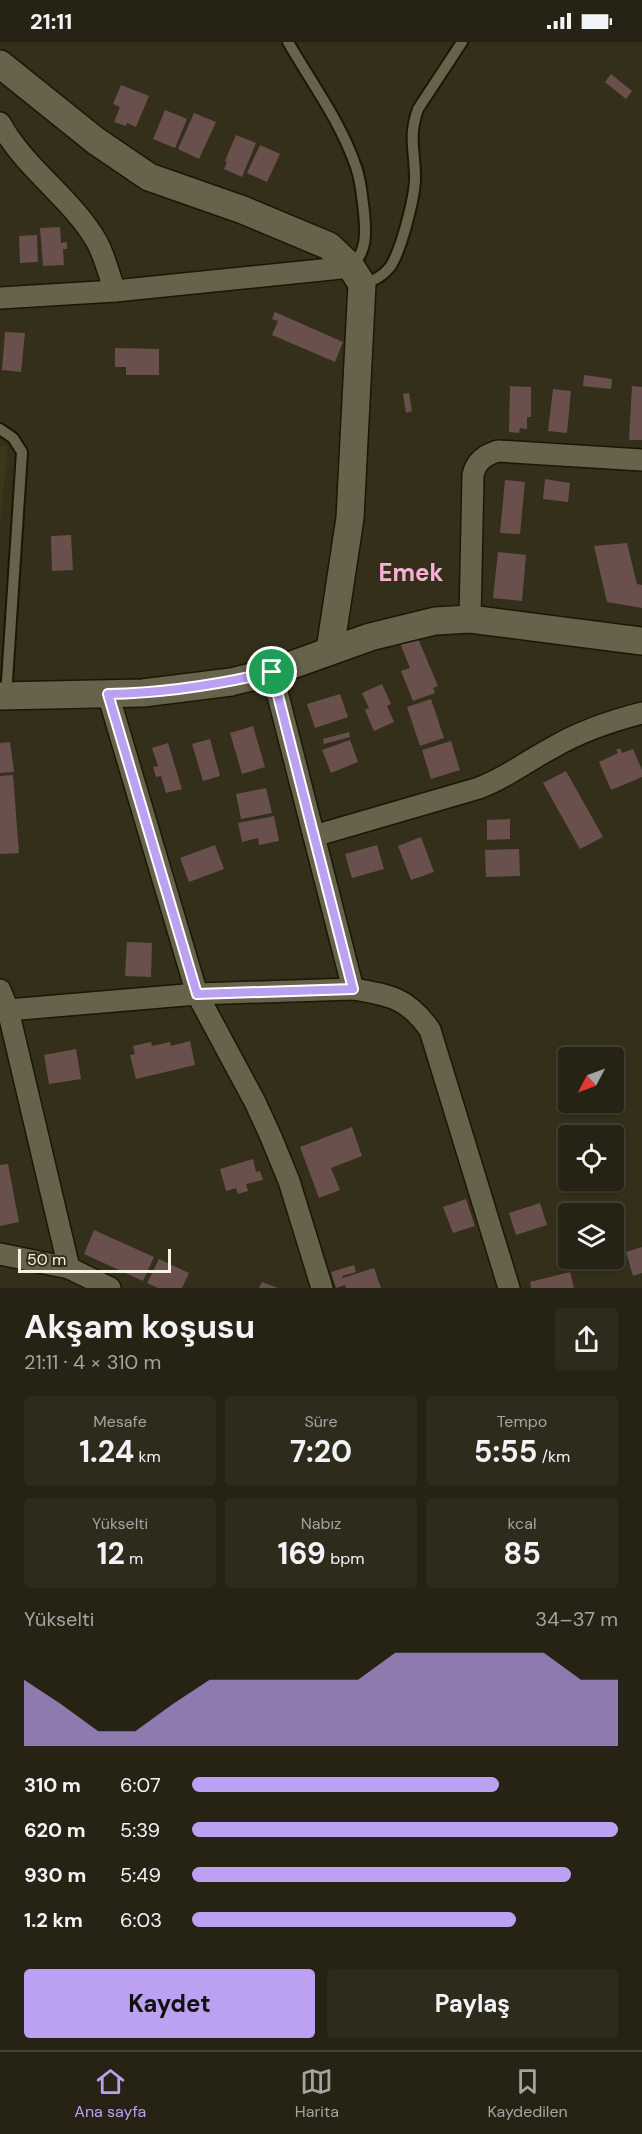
<!DOCTYPE html>
<html lang="tr">
<head>
<meta charset="utf-8">
<style>
  body { margin:0; font-family:"DM Sans",sans-serif; background:#2e2b1d; color:#f1f3f6; height:100vh; display:flex; flex-direction:column; font-size:22px; white-space:nowrap }
  * { box-sizing:border-box; margin:0 }
  p { font-size:20px; color:#a4a4a0 }
  .icon { flex:none; width:33px; height:33px; fill:none; stroke:currentColor; stroke-width:2; stroke-linecap:round; stroke-linejoin:round }
  .map { position:relative; height:1246px; overflow:hidden }
  .sheet { display:flex; flex-direction:column; background:#262314; flex:1 }
  .sheet>* { flex:none }
  .needle { width:39px; rotate:229deg }
  .tools { position:absolute; left:558px; top:1005px; display:grid; gap:12px }
  .tools a { display:grid; place-items:center; width:66px; height:66px; border-radius:6px; background:#262314; box-shadow:0 2px 4px #0004,0 0 0 2px #424034; font-size:30px }
  .scale { position:absolute; left:18px; bottom:15px; width:153px; box-sizing:border-box; padding-left:6px; border:3px solid #f4f2e5; border-top:0; font-size:16px; line-height:21px; white-space:nowrap; color:#f4f2e5; -webkit-text-stroke:4px #332f1a; paint-order:stroke }
  .pin { position:absolute; display:grid; place-items:center; width:51px; height:51px; color:#fff; margin:-26px; border:3px solid #fff; border-radius:50%; box-shadow:0 2px 6px #0007 }
  .round { display:grid; place-items:center; flex:none; width:63px; height:63px; border-radius:6px; background:#2e2b1d }
  .headline { display:flex; align-items:center; justify-content:space-between; height:102px; padding:0 24px }
  h1 { font-size:33px; font-weight:700; line-height:45px }
  .figures { display:grid; grid-template-columns:repeat(3,1fr); gap:9px; height:102px; padding:6px 24px }
  .figures div { display:grid; align-content:center; border-radius:6px; background:#2e2b1d; text-align:center }
  .figures b { font-size:30px; font-weight:700 }
  .figures small { font-size:16px; font-weight:400 }
  .figures p { font-size:16px }
  .chart { height:168px; padding:12px 24px }
  .chart p { display:flex; justify-content:space-between }
  .chart svg { width:100%; height:108px; margin-top:6px; fill:#bca0f2; opacity:.7 }
  .primary-button { display:flex; gap:12px; margin-top:auto; padding:12px 24px }
  .primary-button a { flex:1; height:69px; border-radius:6px; background:#bca0f2; color:#111; font-size:24px; font-weight:700; line-height:69px; text-align:center }
  .primary-button a+a { background:#2e2b1d; color:#f1f3f6 }
  ul { padding:0 24px; list-style:none; font-size:20px }
  li { display:grid; grid-template-columns:96px 72px 1fr; align-items:center; height:45px }
  li i { height:15px; border-radius:8px; background:#bca0f2 }
  .status { display:flex; justify-content:space-between; align-items:center; height:42px; padding:0 30px; background:#262314; direction:ltr }
  .status svg { height:16px; fill:currentColor }
  .tabs { display:flex; justify-content:space-around; align-items:center; height:84px; border-top:2px solid #424034; background:#262314; font-size:16px; color:#a4a4a0 }
  .tabs a { display:grid; justify-items:center; gap:3px }
  .tabs .selected { color:#bca0f2 }
  .map>svg:first-child { display:block }
  .built { fill:#3c361a }
  .building { fill:#69504c }
  .lines { fill:none; stroke-linecap:round; stroke-linejoin:round }
  .service-casing { stroke:#1b1703; stroke-width:14 }
  .minor-casing { stroke:#1b1703; stroke-width:24 }
  .tertiary-casing { stroke:#1b1703; stroke-width:30 }
  .service { stroke:#67624b; stroke-width:10 }
  .minor { stroke:#67624b; stroke-width:21 }
  .tertiary { stroke:#67624b; stroke-width:27 }
  .route-casing { stroke:#fff; stroke-width:12 }
  .route { stroke:#bca0f2; stroke-width:8 }
  .labels { text-anchor:middle; stroke-width:4.5; stroke-linejoin:round; paint-order:stroke }
  .district-label { font-size:24px; font-weight:bold; fill:#f9afd8; stroke:#332f1a }
</style>
</head>
<body>
<div class="status"><b>21:11</b><svg viewBox="0 0 49 12"><path d="M0 12V9h3v3zM5 12V6h3v6zM10 12V3h3v9zM15 12V0h3v12zM26 1h20v11H26zM47 4h2v5h-2z"/></svg></div>
<div class="map">
<svg width="642" height="1246" viewBox="0 0 642 1246">
  <rect width="100%" height="100%" fill="#332f1a"/>
  <!-- built -->
  <path class="built" d="M0,404H8L0,485Z"/>
  <!-- building -->
  <g class="building">
    <path d="M611,32L632,49L626,57L605,40Z"/>
    <path d="M121,43L149,54L136,85L127,81L126,84L114,80L120,65L113,62Z"/>
    <path d="M165,68L187,77L175,106L153,97Z"/>
    <path d="M194,71L216,80L199,117L178,107Z"/>
    <path d="M236,93L256,101L242,135L224,127L227,120L225,119Z"/>
    <path d="M260,103L280,112L267,140L247,131Z"/>
    <path d="M60,185L61,201L67,200V207H63L64,223L43,224L40,186Z"/>
    <path d="M37,193L38,220L20,221L19,194Z"/>
    <path d="M275,270L343,300L335,320L272,293L278,279L272,277Z"/>
    <path d="M5,290L25,291L21,330L2,328Z"/>
    <path d="M115,306L159,307V333H126V325H115Z"/>
    <path d="M584,333L612,337L611,347L583,344Z"/>
    <path d="M510,344L531,345V375H527V387L520,386L519,391L509,390Z"/>
    <path d="M632,344L642,345V398H629Z"/>
    <path d="M553,347L571,349L567,391L548,389Z"/>
    <path d="M409,351L412,369L406,371L403,352Z"/>
    <path d="M545,437L570,441L568,460L543,457Z"/>
    <path d="M505,438L525,440L520,492L500,491Z"/>
    <path d="M71,493L73,528L52,529L51,494Z"/>
    <path d="M627,501L637,542L642,543V566L607,560L594,504Z"/>
    <path d="M498,510L526,513L522,559L493,556Z"/>
    <path d="M417,594L438,644L433,646L435,651L413,659L401,629L410,626L400,601Z"/>
    <path d="M382,642L391,662L387,664L394,680L374,689L365,668L369,666L362,651Z"/>
    <path d="M340,652L348,675L315,686L307,662Z"/>
    <path d="M431,657L444,696L420,704L407,665Z"/>
    <path d="M253,684L265,725L242,732L230,691Z"/>
    <path d="M349,690L350,695L324,702L323,697Z"/>
    <path d="M210,697L220,734L203,739L192,702Z"/>
    <path d="M350,698L358,720L331,731L322,708Z"/>
    <path d="M451,699L460,728L431,737L422,708Z"/>
    <path d="M10,700L14,730L0,731V701Z"/>
    <path d="M168,701L182,747L166,751L161,734L156,735L153,725L158,724L152,706Z"/>
    <path d="M620,706L622,711L633,707L642,728V735L611,748L599,720L618,711L616,708Z"/>
    <path d="M566,729L603,795L580,807L543,741Z"/>
    <path d="M13,733L19,811L0,812V734Z"/>
    <path d="M266,746L272,771L241,777L236,752Z"/>
    <path d="M274,774L279,799L259,803L258,796L242,800L238,781Z"/>
    <path d="M510,777V797L487,798V778Z"/>
    <path d="M421,795L434,830L411,838L398,804Z"/>
    <path d="M215,803L224,827L189,840L180,816Z"/>
    <path d="M377,803L384,827L352,836L345,812Z"/>
    <path d="M519,807L520,834L486,835L485,808Z"/>
    <path d="M127,900L152,901L151,935L125,934Z"/>
    <path d="M190,999L195,1023L136,1037L130,1013L135,1012L133,1004L151,1000L152,1004L170,1000L171,1004Z"/>
    <path d="M76,1007L81,1037L49,1042L44,1013Z"/>
    <path d="M352,1085L362,1114L331,1126L340,1148L319,1156L300,1105Z"/>
    <path d="M253,1117L256,1130L260,1129L263,1138L246,1142L248,1149L238,1152L236,1146L226,1149L220,1127Z"/>
    <path d="M8,1122L19,1180L0,1184V1123Z"/>
    <path d="M466,1157L475,1184L453,1191L443,1165Z"/>
    <path d="M540,1161L547,1183L516,1193L509,1171Z"/>
    <path d="M94,1188L154,1215L143,1239L84,1212Z"/>
    <path d="M642,1205V1231L633,1234L626,1210Z"/>
    <path d="M159,1217L189,1231L182,1246H158L147,1241Z"/>
    <path d="M354,1223L356,1230L342,1234L343,1236L374,1226L381,1246H346L345,1243L336,1246L331,1230Z"/>
    <path d="M570,1230L574,1246H531L530,1240Z"/>
    <path d="M262,1240L278,1246H259Z"/>
  </g>
  <g class="lines">
    <defs>
      <g id="service">
        <path d="M288,0C311,40 341,80 356,125C361,139 362,154 364,170C366,192 367,208 352,225"/>
        <path d="M363,242C374,239 383,234 390,225C401,209 415,155 415,136C415,108 408,95 418,67L462,0"/>
        <path d="M0,387L13,396L22,410L6,654"/>
      </g>
      <g id="minor">
        <path d="M0,81C25,127 71,155 97,200C105,215 109,233 115,249"/>
        <path d="M0,256L115,249L351,225"/>
        <path d="M470,577L473,433C476,419 485,413 498,409L642,418"/>
        <path d="M272,630L353,947C390,953 408,956 430,988L509,1246"/>
        <path d="M108,652L197,952L255,1060L271,1095L289,1139L322,1246"/>
        <path d="M314,794L479,746C508,735 525,720 552,706C579,690 611,679 642,671"/>
        <path d="M0,948L8,968L69,1226"/>
        <path d="M8,968L197,952L353,947"/>
        <path d="M0,1212L69,1226L110,1246"/>
      </g>
      <g id="tertiary">
        <path d="M0,22L96,99L149,135L243,168L329,204L351,225L362,242L350,476L330,608"/>
        <path d="M0,654L143,651L231,640L272,630L370,595L435,579L470,577L642,599"/>
      </g>
    </defs>
    <!-- service casing -->
    <use href="#service" class="service-casing"/>
    <!-- minor casing -->
    <use href="#minor" class="minor-casing"/>
    <!-- tertiary casing -->
    <use href="#tertiary" class="tertiary-casing"/>
    <!-- service -->
    <use href="#service" class="service"/>
    <!-- minor -->
    <use href="#minor" class="minor"/>
    <!-- tertiary -->
    <use href="#tertiary" class="tertiary"/>
  </g>
  <g class="lines">
    <defs>
      <path id="route" d="M272,630L353,947L197,952L108,652C164,651 217,643 272,630Z"/>
    </defs>
    <!-- route casing -->
    <use href="#route" class="route-casing"/>
    <!-- route -->
    <use href="#route" class="route"/>
  </g>
  <g class="labels">
    <!-- district labels -->
    <g class="district-label">
      <text x="411" y="539">Emek</text>
    </g>
  </g>
</svg>
<div class="tools">
<a><svg class="needle" viewBox="-14 -14 28 28"><path d="M0-13l5 13h-10z" fill="#e53935"/><path d="M0 13l5-13h-10z" fill="#a4a4a0"/></svg></a>
<a><svg class="icon" aria-label="locate" viewBox="0 0 24 24"><circle cx="12" cy="12" r="6"/><path d="M12 2v4M12 18v4M2 12h4M18 12h4"/></svg></a>
<a><svg class="icon" aria-label="layers" viewBox="0 0 24 24"><path d="M12 4l9 5-9 5-9-5zM3 14l9 5 9-5"/></svg></a>
</div>
<div class="scale">50 m</div>
<div class="pin" style="left:272px;top:630px;background:#1e9e55"><svg class="icon" aria-label="arrive" viewBox="0 0 24 24"><path d="M6 21V4h12l-3 4 3 4H6"/></svg></div>
</div>
<section class="sheet">
<div class="headline"><div><h1>Akşam koşusu</h1><p>21:11 · 4 × 310 m</p></div><a class="round"><svg class="icon" aria-label="share" viewBox="0 0 24 24"><path d="M12 15V3M7 8l5-5 5 5M5 13v7h14v-7"/></svg></a></div>
<div class="figures">
<div><p>Mesafe</p><b>1.24<small> km</small></b></div>
<div><p>Süre</p><b>7:20</b></div>
<div><p>Tempo</p><b>5:55<small> /km</small></b></div>
</div>
<div class="figures">
<div><p>Yükselti</p><b>12<small> m</small></b></div>
<div><p>Nabız</p><b>169<small> bpm</small></b></div>
<div><p>kcal</p><b>85</b></div>
</div>
<div class="chart"><p><span>Yükselti</span>34–37 m</p>
<svg viewBox="0 0 160 44" preserveAspectRatio="none"><path d="M0 44V17L10 27L20 38L30 38L40 27L50 17L60 17L70 17L80 17L90 17L100 6L110 6L120 6L130 6L140 6L150 17L160 17V44z"/></svg>
</div>
<ul>
<li><b>310 m</b>6:07<i style="width:72%"></i></li>
<li><b>620 m</b>5:39<i style="width:100%"></i></li>
<li><b>930 m</b>5:49<i style="width:89%"></i></li>
<li><b>1.2 km</b>6:03<i style="width:76%"></i></li>
</ul>
<div class="primary-button"><a>Kaydet</a><a>Paylaş</a></div>
</section>
<nav class="tabs">
<a class="selected"><svg class="icon" aria-label="home" viewBox="0 0 24 24"><path d="M3 11l9-7 9 7M6 9v11h12V9"/></svg>Ana sayfa</a>
<a><svg class="icon" aria-label="map" viewBox="0 0 24 24"><path d="M3 6l6-2 6 2 6-2v14l-6 2-6-2-6 2zM9 4v14M15 6v14"/></svg>Harita</a>
<a><svg class="icon" aria-label="saved" viewBox="0 0 24 24"><path d="M7 4h10v16l-5-4-5 4z"/></svg>Kaydedilen</a>
</nav>
</body>
</html>
